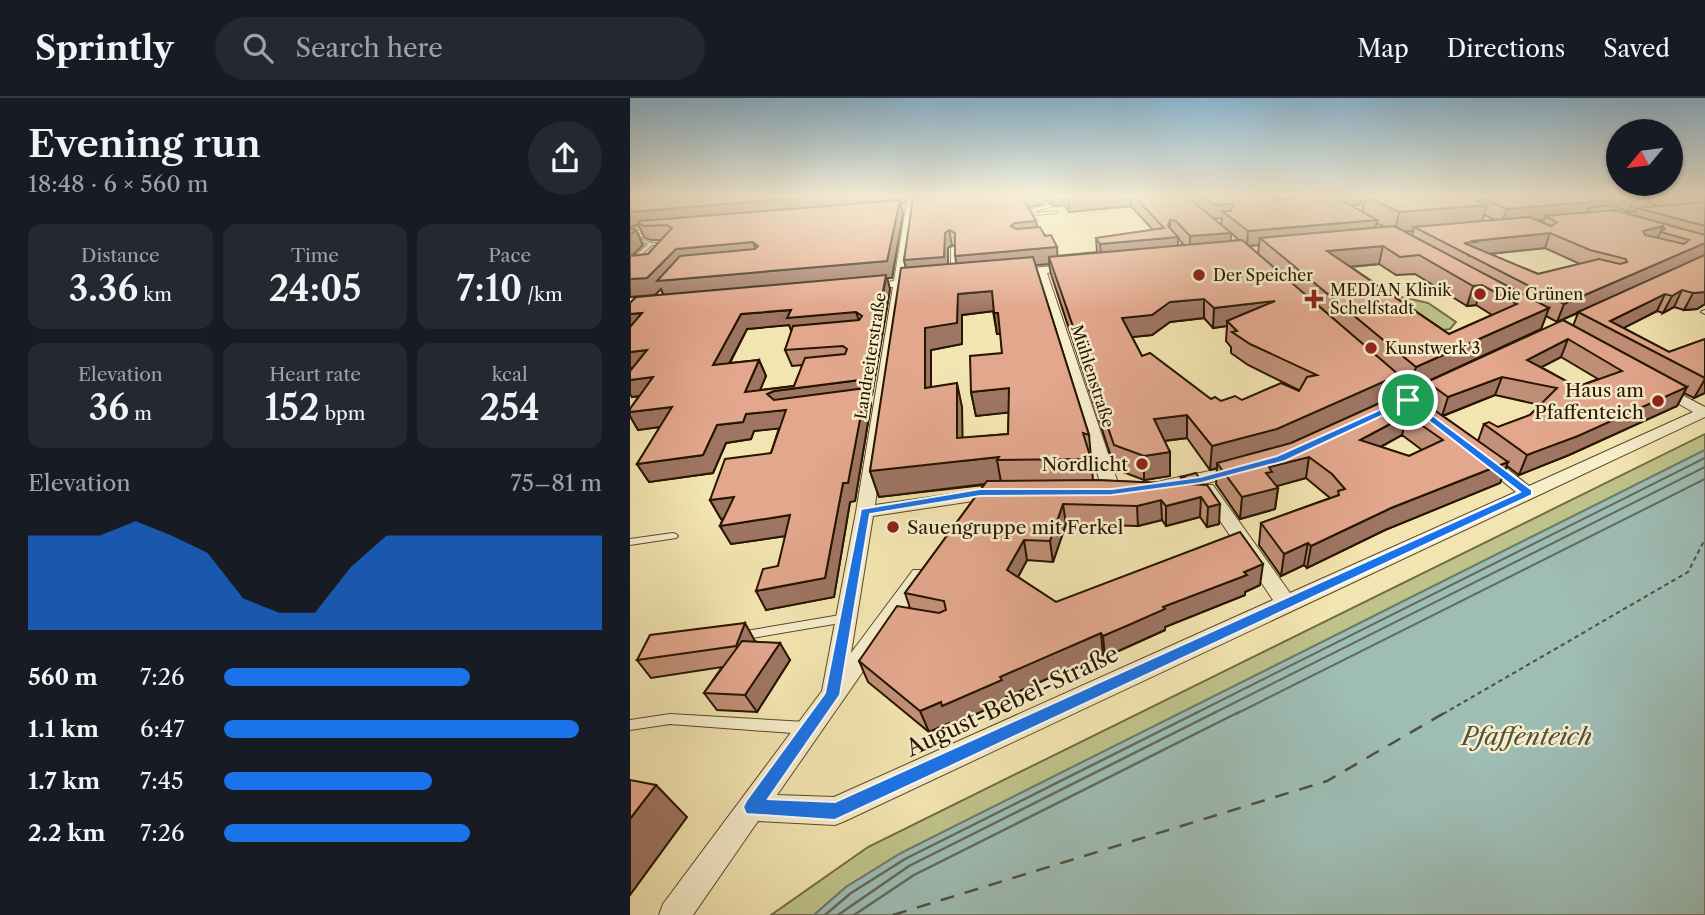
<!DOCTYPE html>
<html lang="en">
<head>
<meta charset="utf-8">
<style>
  body { margin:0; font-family:"Libre Caslon Text",serif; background:#242831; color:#f1f3f6; height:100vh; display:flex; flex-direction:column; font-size:26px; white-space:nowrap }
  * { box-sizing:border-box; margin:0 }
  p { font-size:23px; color:#9ea1a6 }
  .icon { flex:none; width:38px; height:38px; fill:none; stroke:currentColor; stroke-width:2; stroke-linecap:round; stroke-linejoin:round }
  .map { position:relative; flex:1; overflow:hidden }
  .details { display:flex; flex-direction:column; background:#171b24; width:630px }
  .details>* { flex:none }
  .needle { width:46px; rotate:241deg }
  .buttons { position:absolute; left:976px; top:21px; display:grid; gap:14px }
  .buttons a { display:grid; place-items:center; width:77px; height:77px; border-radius:50%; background:#171b24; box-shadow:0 2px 5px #0004; font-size:35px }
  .pin { position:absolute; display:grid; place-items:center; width:60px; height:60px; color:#fff; margin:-30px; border:4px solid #fff; border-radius:50%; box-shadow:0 2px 7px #0007 }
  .round { display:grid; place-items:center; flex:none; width:74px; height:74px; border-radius:37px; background:#242831 }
  .overview { display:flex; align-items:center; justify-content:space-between; height:119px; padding:0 28px }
  h1 { font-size:38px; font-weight:600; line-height:52px }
  .figures { display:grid; grid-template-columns:repeat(3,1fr); gap:10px; height:119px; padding:7px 28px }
  .figures div { display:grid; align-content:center; border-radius:14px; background:#242831; text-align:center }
  .figures b { font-size:35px; font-weight:600 }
  .figures small { font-size:19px; font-weight:400 }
  .figures p { font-size:19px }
  .chart { height:196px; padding:14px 28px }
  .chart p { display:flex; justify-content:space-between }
  .chart svg { width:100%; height:126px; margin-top:7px; fill:#1a73e8; opacity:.7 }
  ul { padding:0 28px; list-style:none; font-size:23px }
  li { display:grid; grid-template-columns:112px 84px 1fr; align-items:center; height:52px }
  li i { height:18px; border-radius:9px; background:#1a73e8 }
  header { display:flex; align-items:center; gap:42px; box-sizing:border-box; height:98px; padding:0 35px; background:#171b24; border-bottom:2px solid #363941 }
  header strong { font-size:33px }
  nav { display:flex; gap:38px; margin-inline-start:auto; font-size:24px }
  .search { width:490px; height:63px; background:#242831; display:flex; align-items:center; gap:18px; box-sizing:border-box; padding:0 24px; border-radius:38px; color:#9ea1a6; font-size:26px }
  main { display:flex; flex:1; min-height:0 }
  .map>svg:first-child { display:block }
  .green { fill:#bec389; stroke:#726c44; stroke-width:2 }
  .water { fill:#9ebdb5; stroke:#6e7a6d; stroke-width:2 }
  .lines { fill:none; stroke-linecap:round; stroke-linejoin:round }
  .shore-far1 { stroke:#62695a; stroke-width:2 }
  .shore { stroke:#62695a; stroke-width:2.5 }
  .ferry-far1 { stroke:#50503f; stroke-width:2; stroke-dasharray:4.5 3.5; stroke-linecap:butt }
  .ferry { stroke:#50503f; stroke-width:2.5; stroke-dasharray:14 11; stroke-linecap:butt }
  .lane-casing { stroke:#59492c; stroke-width:2 }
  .street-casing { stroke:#59492c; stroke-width:2 }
  .lane { fill:#f7eecc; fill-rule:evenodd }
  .street { fill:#f7eecc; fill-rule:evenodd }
  .wall { fill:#c29079; stroke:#261500; stroke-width:2; fill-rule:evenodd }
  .shaded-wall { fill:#9e7563; stroke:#261500; stroke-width:2 }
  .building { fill:#e2a78d; stroke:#261500; stroke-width:2; fill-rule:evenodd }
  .route { fill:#1a73e8; stroke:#fff; stroke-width:2; fill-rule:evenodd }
  .poi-dot { fill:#8f2418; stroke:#f7eecc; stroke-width:2.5 }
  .labels { text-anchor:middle; stroke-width:5; stroke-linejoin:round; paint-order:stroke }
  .far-poi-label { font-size:16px; fill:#261500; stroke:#f7eecc; text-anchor:start }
  .far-street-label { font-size:16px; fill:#261500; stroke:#f7eecc }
  .poi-label { font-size:19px; fill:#261500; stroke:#f7eecc; text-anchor:end }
  .near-street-label { font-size:23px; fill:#261500; stroke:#f7eecc }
  .near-water-label { font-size:24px; font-style:italic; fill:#50503f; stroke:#f7eecc }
</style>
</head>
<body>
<header>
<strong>Sprintly</strong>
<div class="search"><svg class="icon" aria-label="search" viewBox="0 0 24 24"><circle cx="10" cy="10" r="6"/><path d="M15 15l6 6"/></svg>Search here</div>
<nav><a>Map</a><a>Directions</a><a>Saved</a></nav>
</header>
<main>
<section class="details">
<div class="overview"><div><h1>Evening run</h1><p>18:48 · 6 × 560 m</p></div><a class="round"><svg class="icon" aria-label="share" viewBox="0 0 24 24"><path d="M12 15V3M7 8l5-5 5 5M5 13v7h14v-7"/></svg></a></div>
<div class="figures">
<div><p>Distance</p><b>3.36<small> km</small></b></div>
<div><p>Time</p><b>24:05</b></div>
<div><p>Pace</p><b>7:10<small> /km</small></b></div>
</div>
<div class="figures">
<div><p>Elevation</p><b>36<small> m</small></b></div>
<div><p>Heart rate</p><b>152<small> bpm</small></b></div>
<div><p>kcal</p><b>254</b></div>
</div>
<div class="chart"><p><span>Elevation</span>75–81 m</p>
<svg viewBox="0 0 160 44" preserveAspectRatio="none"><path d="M0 44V11L10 11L20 11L30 6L40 11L50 17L60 33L70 38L80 38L90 22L100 11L110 11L120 11L130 11L140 11L150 11L160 11V44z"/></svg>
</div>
<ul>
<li><b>560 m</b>7:26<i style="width:65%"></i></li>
<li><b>1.1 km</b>6:47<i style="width:94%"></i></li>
<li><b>1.7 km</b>7:45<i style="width:55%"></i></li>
<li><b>2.2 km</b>7:26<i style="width:65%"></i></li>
</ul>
</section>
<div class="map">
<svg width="1075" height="817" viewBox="0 0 1075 817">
  <rect width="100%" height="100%" fill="#f3e5b1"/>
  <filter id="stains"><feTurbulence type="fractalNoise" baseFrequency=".00286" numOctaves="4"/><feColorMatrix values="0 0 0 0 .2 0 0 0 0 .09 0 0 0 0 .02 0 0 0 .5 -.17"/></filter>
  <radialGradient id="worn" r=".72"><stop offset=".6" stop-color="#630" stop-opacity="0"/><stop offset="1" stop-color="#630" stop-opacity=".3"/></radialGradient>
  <!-- green -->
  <g class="green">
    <path d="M758,196L798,205L826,224L820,231L800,234Z"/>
    <path d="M1075,336V352L271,755L216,789L184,817H141L238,749Z"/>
  </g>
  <!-- water -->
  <path class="water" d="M1075,352V817H184L216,789L271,755Z"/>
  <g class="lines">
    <!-- shore-far1 -->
    <g class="shore-far1">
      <path d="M564,616L1075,360"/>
      <path d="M582,616L1075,369"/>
      <path d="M606,616L1075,381"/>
    </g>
    <!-- shore -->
    <g class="shore">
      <path d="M195,817L221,795L275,761L568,614"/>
      <path d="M208,817L279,768L586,614"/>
      <path d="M224,817L284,777L609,614"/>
    </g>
    <!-- ferry-far1 -->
    <path class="ferry-far1" d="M813,616L1058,474L1075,441"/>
    <!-- ferry -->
    <path class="ferry" d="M263,817L697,683L816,614"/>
    <defs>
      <g id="lane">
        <path d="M417,103L421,109L405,113L406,115L427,113L428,115L404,117L402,111L418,107L415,104Z"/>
        <path d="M981,110L995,116L992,117L981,112L959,114L961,115L959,116L952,113Z"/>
        <path d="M15,131L18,132L10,141L21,145H38L40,146L38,147H22L0,167V163L18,146L5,141Z"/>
        <path d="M323,149L325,150V177L323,178L321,177V150Z"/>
        <path d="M1075,212V216L1071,214L1072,213Z"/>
        <path d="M43,435L46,436L48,438L46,440L0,447V441Z"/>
        <path d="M216,516L220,517L221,520L220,523L216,524L110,542L106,541L105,538L106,535L110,534Z"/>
        <path d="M40,616L176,624L180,626L182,630L180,634L176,636L40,626L0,632V622Z"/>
      </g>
      <g id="street">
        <path d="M278,97H286L274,182L293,180L298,183L274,188L245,407L370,389L379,394L370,399L243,418L221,555L283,472H297L300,477L147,697L204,699L643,502L569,391L571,387H583L660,495L886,394L849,364L847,361L849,358H861L899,388L1063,314L1026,293V287L1031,286L1075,309V319L215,723L205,727L128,723L63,817H29L33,806L192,593L226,414L263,189L237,191L232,188L264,183Z"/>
        <path d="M38,128L35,133L0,136V130Z"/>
        <path d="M443,166L448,169L446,171L417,175L491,394L482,399L473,394L407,176L383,178L378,175L383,172Z"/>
        <path d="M609,367L615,369L617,372L615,375C596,380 524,402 512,389C516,384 594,371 609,367Z"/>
      </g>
    </defs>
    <!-- lane casing -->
    <use href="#lane" class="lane-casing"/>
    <!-- street casing -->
    <use href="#street" class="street-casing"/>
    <!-- lane -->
    <use href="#lane" class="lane"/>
    <!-- street -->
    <use href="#street" class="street"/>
  </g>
  <!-- wall -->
  <g class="wall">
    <path d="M0,97H277L275,105H270L273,115L262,180H257L260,191L242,297L238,298L241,306L225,403L220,404L204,499L136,512L156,438L101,446L90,428L93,420L91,421L80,402L141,355L149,330L124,333L121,341L96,345L83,375L19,384L7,366L30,329L8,332L0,318V311L9,298L2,299V270H0V205L33,197L31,191L25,197L0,199V130L6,132L13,147L2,158L18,156L31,142H21L15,140L8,127L0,128ZM159,227L162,233L155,252L162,268L173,267L164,288L130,292L136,278L129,262L100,265L117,231Z"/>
    <path d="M286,97H732L731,106L721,108L732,114L736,98L735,97H1075V206L1067,211L1054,212L1044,209L1033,215L1027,213L993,230L1039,254L1075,241V295L1064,300L1054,295L1047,308L939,357L889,377L877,368L870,385L755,432L677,470L674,467L651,478L629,447L631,425L700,400L676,380L646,388L648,390L645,411L610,421L586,386L587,370L580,372L557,340L534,343L540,354V378L514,382L485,371L421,176L419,166L405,167L459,337L463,382L551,386V379L574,387L589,426L577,429L570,419L536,428L532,422L508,428L436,426L423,464L397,462L388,479L426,504L630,487L615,494V497L535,529V532L502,547L475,559L473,556L376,599L377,602L320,628L319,625L299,634L238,584L229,563L280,510L275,495L354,387L249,399L240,373L276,170L274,162L287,100ZM416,101L423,108L434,107L439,114L501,108L523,132L466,140L467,154L427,158V149L407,129L406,123L398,109L413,106ZM1018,104L1028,108L1016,109ZM981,107L998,114L1006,113L1004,118L958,114L959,110ZM854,117L866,122L853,123ZM592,120L591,127L584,121ZM746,125L755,129L745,130ZM783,133L782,138L774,134ZM601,135L609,142L601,143ZM548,140L554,147H548ZM322,147L325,148L327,166H318V150ZM629,147L628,156L619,148ZM915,150L950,166L908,176L860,156ZM749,166L766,177L785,176L837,208L846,207L862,217L819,236L721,169ZM363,213L367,236H371L372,255L341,294L346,318L379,314L378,336L332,340V309L301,289V252L332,246V217ZM948,215L943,228L797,284L793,300L781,291L911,231L916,218L927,224ZM574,220L583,230L597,228L596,243L601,249V255L618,267L669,292V293L612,302L591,303L581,301L512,258L502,239L522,237L540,224ZM931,259L968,281L947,289L911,269ZM768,282L779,291L764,298ZM865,297L910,307L900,317L868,329L854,326L848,343L813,318ZM772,337L792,352L779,358L751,349Z"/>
    <path d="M125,543L160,562L127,614L87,612L74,595L92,569L21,580L7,562Z"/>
  </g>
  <!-- shaded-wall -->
  <g class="shaded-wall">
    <path d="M202,97H277L275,105H270L273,115L262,180H257L260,191L242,297L238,298L241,306L225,403L220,404L204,499L136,512L126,493L195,480L213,385H218L234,298L151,309L145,313L156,312L163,329L124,333L121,341L96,345L83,375L19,384L7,366L73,357L87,327L113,324L116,316L144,313L137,296L144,293L237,281L256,180L35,200L31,191L25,197L0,199V181L17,180L46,151L123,144L129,159L53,166L38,182L257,163L269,105L12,127L8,125V127L0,128V114Z"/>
    <path d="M286,97H308L287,103Z"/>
    <path d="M391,97H415L416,101L413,106L393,110Z"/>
    <path d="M422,97H433L434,107L423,108Z"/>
    <path d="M475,97H501V108L439,114L438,100Z"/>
    <path d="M714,97H732L731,106L714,108L711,102Z"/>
    <path d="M963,97H985L981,107L959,110L956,118H915L914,122L872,125L877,111Z"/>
    <path d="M1020,99L1015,112L1007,110L1006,113L998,114L1004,101Z"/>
    <path d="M857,107L851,127L784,129L783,133L765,134L769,114Z"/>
    <path d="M540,122V136L548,139V155L471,161L470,146L538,140V128Z"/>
    <path d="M747,122L744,136L630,140L629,147L617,148L618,133Z"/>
    <path d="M406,123L408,137L386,139L381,128L384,125Z"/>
    <path d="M1033,128L1027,142L1007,148L1013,133Z"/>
    <path d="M0,130L6,132L13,147L0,159Z"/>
    <path d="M319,132L322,147L318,150V175L278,178L274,162Z"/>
    <path d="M601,135V150L560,154V138Z"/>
    <path d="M920,135L915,150L839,158L834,145L843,143Z"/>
    <path d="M1075,145V157L927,224L934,206Z"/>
    <path d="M753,148L749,166L695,171L697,153Z"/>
    <path d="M427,149L428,165L419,159V166L328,174L325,158Z"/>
    <path d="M852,187L846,207L837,208L843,188Z"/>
    <path d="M1052,192L1044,209L1033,215L1042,198Z"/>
    <path d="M362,193L365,213L332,217V246L301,252V314L295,290V230L328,196Z"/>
    <path d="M1075,194V206L1067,211L1054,212L1063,195Z"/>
    <path d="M1035,196L1027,213L986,234L980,223Z"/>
    <path d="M574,201V220L540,224L522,237L493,240L492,220L540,204Z"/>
    <path d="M645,203L597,223V228L583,230L584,210Z"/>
    <path d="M919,210L911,231L779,292L786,269Z"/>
    <path d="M161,212L226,214L231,228L162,235L159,227L117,231L90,283L83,267L111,216Z"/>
    <path d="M12,215L0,232V216Z"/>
    <path d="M364,215H368L372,236H367Z"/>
    <path d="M938,241L931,259L891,280L897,262Z"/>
    <path d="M17,252L26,267L0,270V254Z"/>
    <path d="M129,262L136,278L122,311L115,294Z"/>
    <path d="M769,277L763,299L644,355L587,365V370L580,372L582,348Z"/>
    <path d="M23,279L32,295L2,299L0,296V282Z"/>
    <path d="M872,279L865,297L812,318L818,299Z"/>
    <path d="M1075,281V295L1064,300Z"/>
    <path d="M327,285L332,309L333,363L369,359L367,362L371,384L249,399L240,373L327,340Z"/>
    <path d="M1057,289L1047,308L939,357L889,377L897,357Z"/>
    <path d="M379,290L383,314L346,318L341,294Z"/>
    <path d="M42,309L51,326L8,332L0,318V314Z"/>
    <path d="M557,317V340L524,344V321Z"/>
    <path d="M777,317L772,337L725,363L730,342Z"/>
    <path d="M540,354V378L514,382V358Z"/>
    <path d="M679,359L676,380L640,390H648L645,411L610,421L612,399L636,375L639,369Z"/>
    <path d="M878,364L870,385L755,432L677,470L681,448L761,410Z"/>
    <path d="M104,399L113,417L91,421L80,402Z"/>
    <path d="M571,399L570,419L536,428V408Z"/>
    <path d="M531,402L532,422L508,428L507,408Z"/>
    <path d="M433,406L436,426L423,464L420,443Z"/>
    <path d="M590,406L589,426L577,429L578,409Z"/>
    <path d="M160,417L169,436L101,446L90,428Z"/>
    <path d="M394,442L397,462L381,492L377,472Z"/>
    <path d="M678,445L674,467L651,478L654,456Z"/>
    <path d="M633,466L630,487L615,494V497L535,529V532L475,559L473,538L533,509Z"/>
    <path d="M115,525L125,543L117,566L106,548Z"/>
    <path d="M471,535L473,556L376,599L377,602L320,628L319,625L299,634L290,613Z"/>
    <path d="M150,545L160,562L127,614L115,597Z"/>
    <path d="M26,687L57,719L0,797V721Z"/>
  </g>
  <!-- building -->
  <g class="building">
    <path d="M0,97H202L0,114Z"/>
    <path d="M313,97H391L406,123L384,125L381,128L386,131L410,129L415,138L421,137L427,149L325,158V135L319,132L315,135L314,159L274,162L283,100Z"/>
    <path d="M435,97H475L438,100Z"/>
    <path d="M503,97H555L601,135L560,138L546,123L540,122L538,128L548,139L470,146L466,140L534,130Z"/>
    <path d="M572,97H643L649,102L670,98L669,97H714L711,102L747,122L618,133L592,113H601L603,106L584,107Z"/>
    <path d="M741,97H835L857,107L769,114L735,98Z"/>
    <path d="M844,97H963L955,98L962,104L877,111Z"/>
    <path d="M994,97H1016L1020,99L1004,101Z"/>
    <path d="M270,102L257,163L27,183L50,158L125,151L128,148L123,144L46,151L17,180L0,181V158L18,156L42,130L37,127L14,128L8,125L10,123Z"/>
    <path d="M1075,104V128L1007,110Z"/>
    <path d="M984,112L1075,137V145L934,206L784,129L899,119L921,128L927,124L915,118ZM1033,128L1035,131L1031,134L1059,142L1054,146L1015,137L1013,133ZM920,135L960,152L996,161L997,164L990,166L969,161L908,176L834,145L845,144L843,143Z"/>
    <path d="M764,128L919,210L786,269L630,140ZM753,148L770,159L789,157L843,188L852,187L887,206L819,236L697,153Z"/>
    <path d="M0,130L6,132L0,137Z"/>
    <path d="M612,142L769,277L647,331L582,348L557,317L524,321L540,354L514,358L484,347L419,159ZM574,201L584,210L645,203L597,223L607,233L602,234L620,246L687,277L677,279L669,293L651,285L612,302L605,298L591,303L585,299L581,301L520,255L512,258L492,220L522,217L540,204Z"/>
    <path d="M1075,157V194L1063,195L1052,192L1042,198L1035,196L980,223L1039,254L1075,241V280L948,214Z"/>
    <path d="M403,159L459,337L453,335L461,361L367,362L369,359L240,373L271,170ZM362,193L364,215H368L372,255L340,258L341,294L379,290L378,336L327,340V285L295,290V230L327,225L328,196Z"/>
    <path d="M256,177L237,281L144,293L137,296L144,302L236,290L218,385H213L195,480L126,493L133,471L148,468L160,417L90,428L104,399L80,402L95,361L141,355L156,312L116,316L113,324L87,327L73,357L7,366L42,309L0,314V311L23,279L0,282V273L17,252L0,254V229L12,215L0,216V205L6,199ZM161,212L157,220L226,214L232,218L229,222L163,228L155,252L213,248L217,251L215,256L175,260L164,288L115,294L129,262L83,267L111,216Z"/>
    <path d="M933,222L1057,289L948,338L897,357L854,326L859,324L868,329L900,317L927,290L872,279L818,299L797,284ZM938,241L992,273L947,289L897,262Z"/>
    <path d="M781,291L801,306L797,307L878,364L761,410L681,448L678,445L654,456L631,425L709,397L708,393L715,391L702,376L679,359L639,369L642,374L636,375L648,390L612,399L587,365L661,345ZM777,317L813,342L779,358L730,342Z"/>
    <path d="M566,375L574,387L551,379Z"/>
    <path d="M466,382L577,387L590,406L578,409L571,399L536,408L531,402L507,408L433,406L420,443L394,442L377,472L426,504L610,434L633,466L614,474L617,477L533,509L535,511L501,526L473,538L471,535L370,579L372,582L312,608L311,604L290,613L229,563L267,508L309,515L316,512L314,503L275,495L357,383Z"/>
    <path d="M115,525L106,548L7,562L20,537Z"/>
    <path d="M112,543L150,545L115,597L74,595Z"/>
    <path d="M0,682L26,687L0,721Z"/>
  </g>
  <!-- sky -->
  <linearGradient id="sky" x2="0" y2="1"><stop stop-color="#8ab8d4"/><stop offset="0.46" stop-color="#faf3dc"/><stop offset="1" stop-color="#faf3dc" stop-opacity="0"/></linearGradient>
  <rect width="1075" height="212" fill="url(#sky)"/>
  <!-- route -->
  <path class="route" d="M778,299L902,392V397L205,722L116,716L113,709L116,703L195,595L231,411L350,391H482L570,379L647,358ZM777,306L890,394L205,704L138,701L210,597L240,416L350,398L482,397L571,385L655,363Z"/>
  <!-- markers -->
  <g class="poi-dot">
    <circle cx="569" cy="177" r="7"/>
    <circle cx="850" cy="196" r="7"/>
    <path d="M680.5 190.5h7v7h7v7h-7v7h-7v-7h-7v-7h7z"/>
    <circle cx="741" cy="250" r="7"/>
    <circle cx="1028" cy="303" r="7"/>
    <circle cx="512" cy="366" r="7"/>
    <circle cx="263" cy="429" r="7"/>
  </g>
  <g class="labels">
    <!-- far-poi labels -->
    <g class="far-poi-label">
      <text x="583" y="183">Der Speicher</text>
      <text x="700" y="198">MEDIAN Klinik<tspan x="700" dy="18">Schelfstadt</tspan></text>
      <text x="864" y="202">Die Grünen</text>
      <text x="755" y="256">Kunstwerk 3</text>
    </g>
    <!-- far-street labels -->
    <g class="far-street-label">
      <text transform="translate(240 258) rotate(-81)" y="6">Landreiterstraße</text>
      <text transform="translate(463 278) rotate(72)" y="6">Mühlenstraße</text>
    </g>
    <!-- poi labels -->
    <g class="poi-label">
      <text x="1014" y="299">Haus am<tspan x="1014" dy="22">Pfaffenteich</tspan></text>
      <text x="498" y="373">Nordlicht</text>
      <text x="277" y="436" text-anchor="start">Sauengruppe mit Ferkel</text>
    </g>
    <!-- near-street labels -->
    <g class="near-street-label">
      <text transform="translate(382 603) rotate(-25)" y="8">August-Bebel-Straße</text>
    </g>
    <!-- near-water labels -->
    <g class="near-water-label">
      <text x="897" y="647">Pfaffenteich</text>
    </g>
  </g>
  <rect width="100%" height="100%" filter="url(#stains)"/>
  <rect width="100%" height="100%" fill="url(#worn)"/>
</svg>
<div class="buttons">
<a><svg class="needle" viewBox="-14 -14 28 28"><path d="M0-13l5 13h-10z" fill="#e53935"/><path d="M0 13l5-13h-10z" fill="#9ea1a6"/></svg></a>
</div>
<div class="pin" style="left:778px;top:302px;background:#1e9e55"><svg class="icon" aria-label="arrive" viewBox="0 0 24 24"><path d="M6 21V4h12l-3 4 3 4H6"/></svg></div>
</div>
</main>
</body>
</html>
